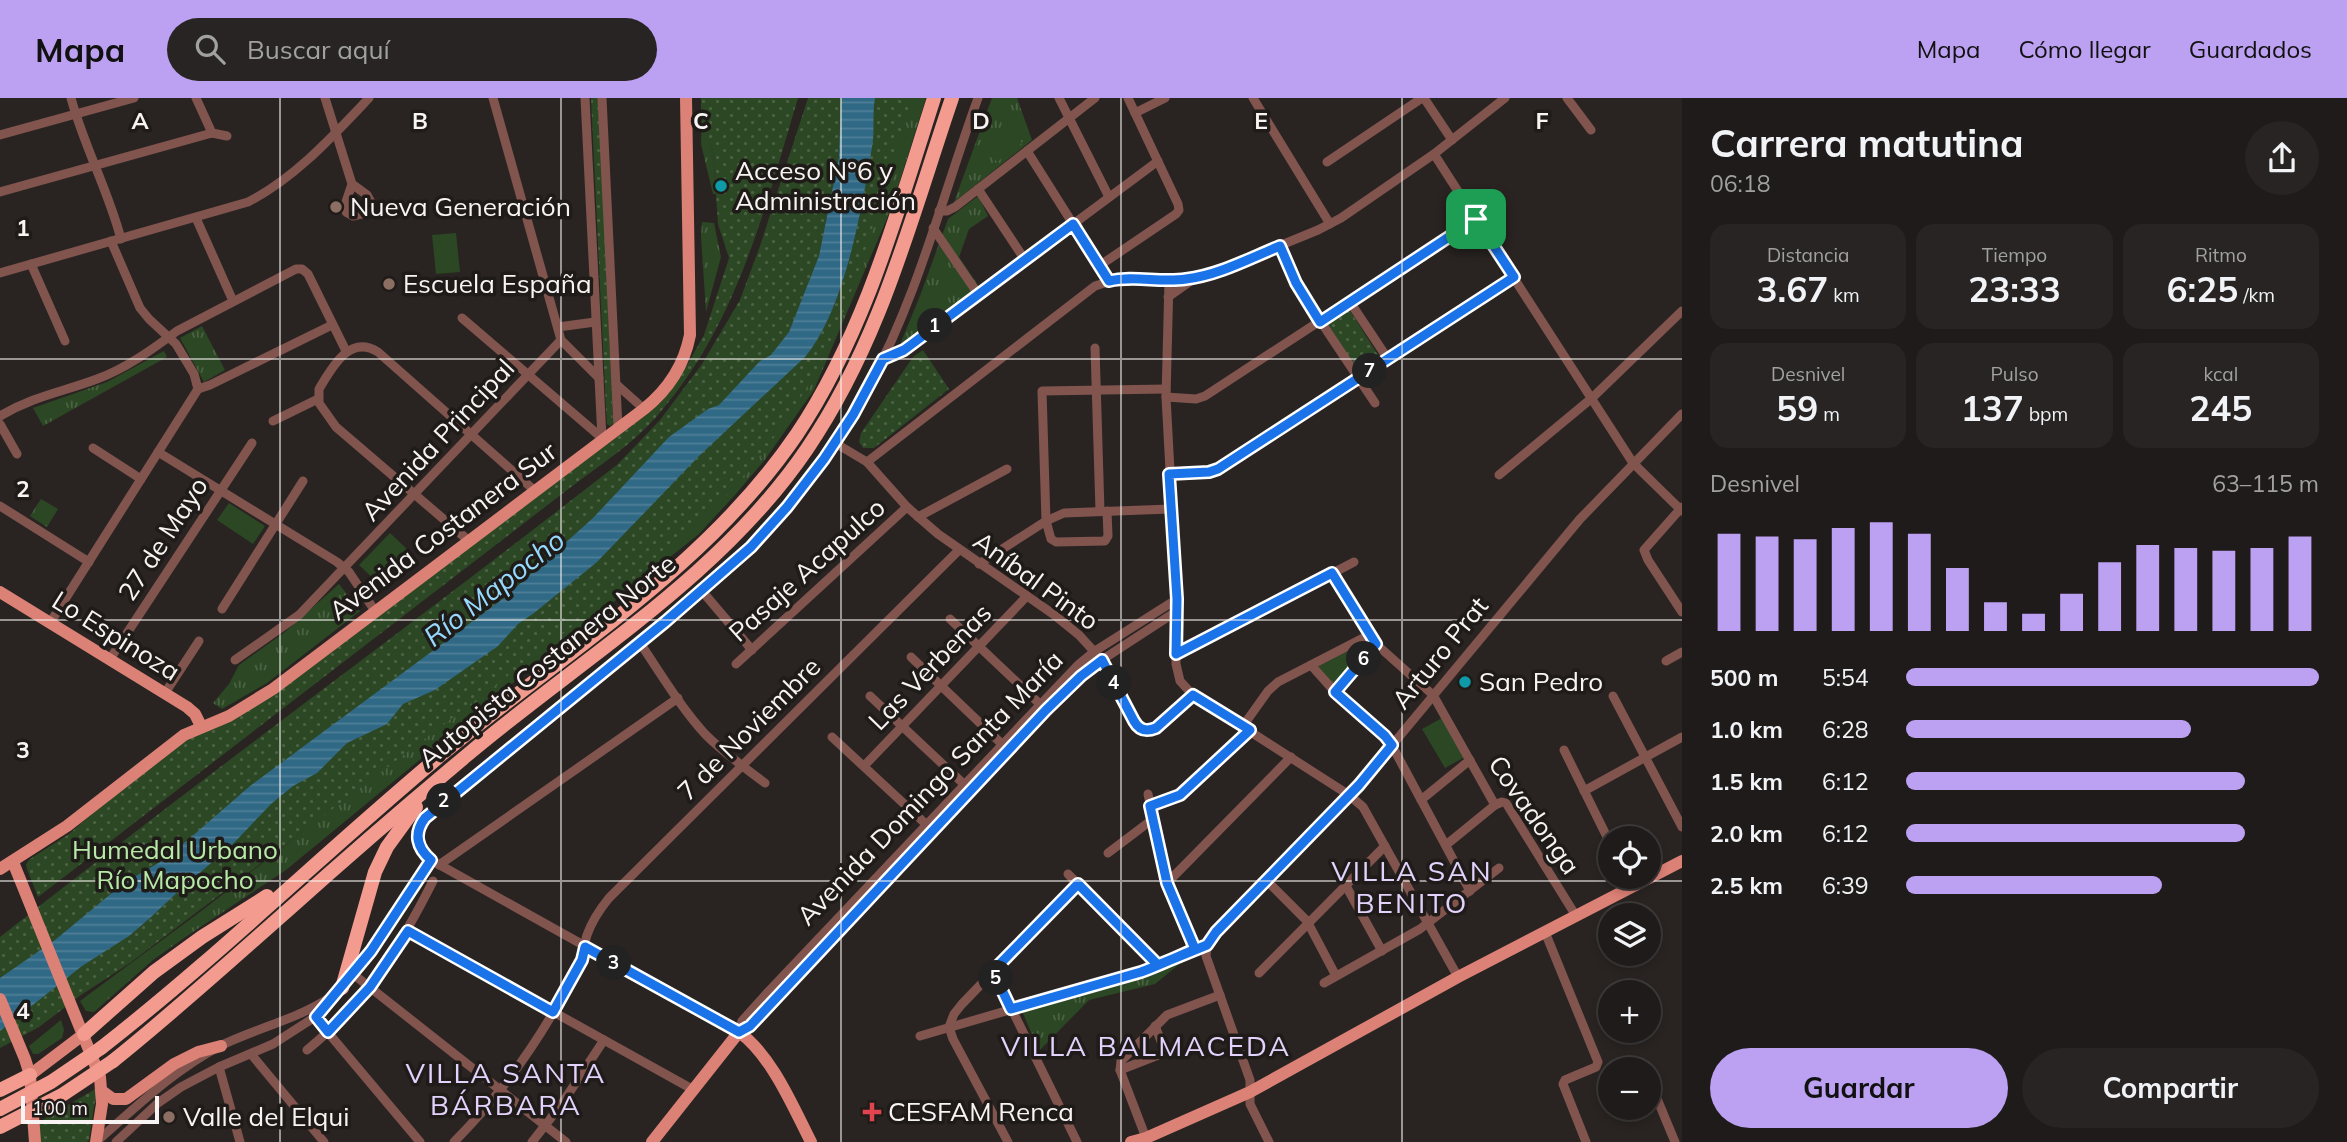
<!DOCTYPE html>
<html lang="es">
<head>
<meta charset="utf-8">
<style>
  body { margin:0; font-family:Mulish,sans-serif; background:#272423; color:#f1f3f6; height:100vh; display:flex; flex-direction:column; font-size:26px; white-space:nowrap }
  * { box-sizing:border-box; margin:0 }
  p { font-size:23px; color:#a1a1a2 }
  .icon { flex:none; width:38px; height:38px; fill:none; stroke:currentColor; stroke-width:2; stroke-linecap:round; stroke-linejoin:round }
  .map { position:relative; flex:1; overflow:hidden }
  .drawer { display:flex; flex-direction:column; background:#1f1b1a; width:665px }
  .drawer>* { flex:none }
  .fabs { position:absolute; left:1598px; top:728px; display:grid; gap:14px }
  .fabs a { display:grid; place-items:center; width:63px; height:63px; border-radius:50%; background:#1f1b1a; box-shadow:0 4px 10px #0003,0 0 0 2px #3c3939; font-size:35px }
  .scale { position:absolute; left:21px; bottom:18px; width:138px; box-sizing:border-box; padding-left:7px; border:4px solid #f7f4f3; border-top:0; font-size:19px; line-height:24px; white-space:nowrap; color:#f7f4f3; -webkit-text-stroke:5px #1f1b19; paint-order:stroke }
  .pin { position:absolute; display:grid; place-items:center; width:60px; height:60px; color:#fff; margin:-30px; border-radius:14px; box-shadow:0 4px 10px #0006 }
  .km { position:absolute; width:35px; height:35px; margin:-18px; border-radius:50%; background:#222; color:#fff; font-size:19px; line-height:35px; text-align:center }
  .round { display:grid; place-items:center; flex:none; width:74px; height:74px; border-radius:37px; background:#272423 }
  .overview { display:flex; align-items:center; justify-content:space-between; height:119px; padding:0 28px }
  h1 { font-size:38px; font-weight:700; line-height:52px }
  .figures { display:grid; grid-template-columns:repeat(3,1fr); gap:10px; height:119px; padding:7px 28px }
  .figures div { display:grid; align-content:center; border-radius:18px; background:#272423; text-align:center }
  .figures b { font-size:35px; font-weight:700 }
  .figures small { font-size:19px; font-weight:400 }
  .figures p { font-size:19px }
  .chart { height:196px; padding:14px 28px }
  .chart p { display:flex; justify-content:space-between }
  .chart svg { width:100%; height:126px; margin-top:7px; stroke:#bca0f2; stroke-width:6 }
  .primary-button { display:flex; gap:14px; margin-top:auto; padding:14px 28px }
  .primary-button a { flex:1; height:80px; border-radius:42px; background:#bca0f2; color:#111; font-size:28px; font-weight:700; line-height:80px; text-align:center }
  .primary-button a+a { background:#272423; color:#f1f3f6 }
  ul { padding:0 28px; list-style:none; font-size:23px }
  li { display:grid; grid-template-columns:112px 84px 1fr; align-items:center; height:52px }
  li i { height:18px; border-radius:9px; background:#bca0f2 }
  header { display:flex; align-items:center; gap:42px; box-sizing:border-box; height:98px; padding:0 35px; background:#bca0f2; color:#111 }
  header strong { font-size:33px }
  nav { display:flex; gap:38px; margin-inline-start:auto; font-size:24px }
  .search { width:490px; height:63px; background:#272423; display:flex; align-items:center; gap:18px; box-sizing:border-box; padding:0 24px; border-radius:38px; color:#a1a1a2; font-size:26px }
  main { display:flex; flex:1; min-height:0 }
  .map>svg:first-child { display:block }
  .grass { fill:url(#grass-tufts) }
  .park { fill:url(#park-dots) }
  .garden { fill:#2c4723 }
  .water { fill:url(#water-rules) }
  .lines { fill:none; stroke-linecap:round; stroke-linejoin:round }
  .minor { stroke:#81544e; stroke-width:9 }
  .major { stroke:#dc8176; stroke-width:12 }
  .highway { stroke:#f39b8f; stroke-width:14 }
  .highway-bridge { stroke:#f39b8f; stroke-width:14 }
  .route-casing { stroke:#fff; stroke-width:14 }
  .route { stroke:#1a73e8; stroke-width:9 }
  .grid { fill:none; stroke:#f7f4f3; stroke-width:2; stroke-opacity:0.55 }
  .culture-dot { fill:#0f9aa8; stroke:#1f1b19; stroke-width:2.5 }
  .education-dot { fill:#8d6e63; stroke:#1f1b19; stroke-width:2.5 }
  .health-dot { fill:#e0444e; stroke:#1f1b19; stroke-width:2.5 }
  .labels { text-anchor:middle; stroke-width:7; stroke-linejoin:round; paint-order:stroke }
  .poi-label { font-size:26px; fill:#f7f4f3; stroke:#1f1b19; text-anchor:start }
  .street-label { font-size:26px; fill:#f7f4f3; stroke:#1f1b19 }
  .park-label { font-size:26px; fill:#b7eaa6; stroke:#1f1b19 }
  .water-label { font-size:28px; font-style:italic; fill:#96d9fd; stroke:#1f1b19 }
  .neighbourhood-label { font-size:28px; letter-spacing:2px; fill:#e2d2fc; stroke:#1f1b19 }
  .grid-label { font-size:23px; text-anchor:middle; font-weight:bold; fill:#f7f4f3; stroke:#1f1b19; stroke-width:7; stroke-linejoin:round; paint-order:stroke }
</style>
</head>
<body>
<header>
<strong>Mapa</strong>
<div class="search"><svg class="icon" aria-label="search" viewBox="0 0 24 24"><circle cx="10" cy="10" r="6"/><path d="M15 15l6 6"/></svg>Buscar aquí</div>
<nav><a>Mapa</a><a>Cómo llegar</a><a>Guardados</a></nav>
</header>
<main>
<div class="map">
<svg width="1682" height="1044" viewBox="0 0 1682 1044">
  <defs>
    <pattern id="grass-tufts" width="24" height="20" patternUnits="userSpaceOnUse" patternTransform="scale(1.75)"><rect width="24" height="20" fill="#2c4723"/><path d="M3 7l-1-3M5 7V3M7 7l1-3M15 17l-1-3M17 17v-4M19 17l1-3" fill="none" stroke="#4b6243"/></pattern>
    <pattern id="park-dots" width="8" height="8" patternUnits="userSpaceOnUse" patternTransform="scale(1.75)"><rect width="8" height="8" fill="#2c4723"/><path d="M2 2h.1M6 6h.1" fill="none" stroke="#4b6243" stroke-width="1.8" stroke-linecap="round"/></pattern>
    <pattern id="water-rules" width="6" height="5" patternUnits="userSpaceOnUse" patternTransform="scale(1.75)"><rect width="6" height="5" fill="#306985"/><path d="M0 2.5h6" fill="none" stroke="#4f7f97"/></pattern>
  </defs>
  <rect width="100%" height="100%" fill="#292422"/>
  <!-- grass -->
  <g class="grass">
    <path d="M908,0H926L891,111L814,292L764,363L734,398L699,436L536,566L286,772L184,840L153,862L94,914L86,913L80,903L204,811L364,685L510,567Z"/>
    <path d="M992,0H1017L1032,42L954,104Z"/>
    <path d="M702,20L713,53L716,96H713L701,46Z"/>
    <path d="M978,98L988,118L969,131L959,159L980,190L906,246L899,249L920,198L948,121Z"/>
    <path d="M702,124L714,125L721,159L706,214L701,138Z"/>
    <path d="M202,228L225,272L204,284L180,240Z"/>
    <path d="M164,253L167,259L43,328L33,310L107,284Z"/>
    <path d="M41,401L58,411L47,429L30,418Z"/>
    <path d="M339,486L360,513L267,585L222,611L213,605L229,586L239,567L285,534Z"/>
    <path d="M1368,542L1371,546L1335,588L1318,568Z"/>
    <path d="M1188,859L1155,886L1089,902L1039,953L1022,913L1160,873Z"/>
    <path d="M61,922L64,932L62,940L38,956H33L29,948Z"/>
  </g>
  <!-- park -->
  <g class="park">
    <path d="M591,0H599L613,326L610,328L607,326L606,311Z"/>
    <path d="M701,0H798C764,113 737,227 657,318C633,346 600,367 571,389L38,799L27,771L26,766L30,761L69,736L102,707L190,639L210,629L538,394L687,267L704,237L729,160L718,126L713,53L701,18Z"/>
    <path d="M808,0H912C885,81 866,166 831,243C789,334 724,408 648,471L130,865L81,897L39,929L0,950V839C204,678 413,526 618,366L660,322L702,266L740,202L760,148Z"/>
    <path d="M1349,211L1380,260L1359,274L1327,225Z"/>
    <path d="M923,252L949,291L874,350H863L859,344L861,335L913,259Z"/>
    <path d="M97,990L89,1042L87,1044H40L39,1024Z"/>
  </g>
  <!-- garden -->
  <g class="garden">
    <path d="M1009,28L1022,45L997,64L984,47Z"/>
    <path d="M456,135L460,174L436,176L432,137Z"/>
    <path d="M229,405L265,428L253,446L217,422Z"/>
    <path d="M390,435L407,451L376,483L359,467Z"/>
    <path d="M1442,620L1465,659L1445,670L1422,631Z"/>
  </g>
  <!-- water -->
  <path class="water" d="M841,0H875C872,16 875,33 872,49C862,110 845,211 805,259L699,358L597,464L534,515L518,526L498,548L435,592L403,606L387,626L347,645L317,675L293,688L271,706L231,748L183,789L150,820L129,838L82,868L0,933V880L55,842L124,785L167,760L250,688L504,500L593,420L669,339L708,311L719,307L760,263L771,257L789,234L819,158L839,59Z"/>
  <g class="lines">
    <!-- minor -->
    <g class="minor">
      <path d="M71,0C84,48 108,92 121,141"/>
      <path d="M196,0L212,35"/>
      <path d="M325,0L352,86L346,104V114L353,118L370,114L373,108L367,97L352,86"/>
      <path d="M493,0L561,242L599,280"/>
      <path d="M585,0L602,340"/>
      <path d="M602,0L618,330"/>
      <path d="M1059,0L1109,99"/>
      <path d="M1253,0L1330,126"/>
      <path d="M1424,0L1452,42"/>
      <path d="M1567,0L1591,32"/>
      <path d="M1135,15L1165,0"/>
      <path d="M212,35L227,38"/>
      <path d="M0,37L134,0"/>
      <path d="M1027,53L1109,183"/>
      <path d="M1434,56L1633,365L1682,413"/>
      <path d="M1327,64L1422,0"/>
      <path d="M978,91L1025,162"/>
      <path d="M0,94L212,35"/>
      <path d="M939,113H947L955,109L1095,0"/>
      <path d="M196,120L233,203"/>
      <path d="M933,130L978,196"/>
      <path d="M1280,148L1303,197L1375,305"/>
      <path d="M31,166L65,243"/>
      <path d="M1099,168L1176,116L1179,112L1178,106L1128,0"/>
      <path d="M0,175L248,104C295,80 333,38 369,0"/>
      <path d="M1169,182L1166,299L1177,501L1176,566L1180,583L1193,597L1349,697L1363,709L1458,879"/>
      <path d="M1168,199L1192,182"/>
      <path d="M1350,204L1388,261"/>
      <path d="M462,220L602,340"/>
      <path d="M558,229L595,224"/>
      <path d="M1095,250L1100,413"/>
      <path d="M883,261L904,252L1158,63"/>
      <path d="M616,286L644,311"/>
      <path d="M198,291L210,287L332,227"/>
      <path d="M1166,299L1196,301L1205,298L1476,121"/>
      <path d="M0,318C34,298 62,294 97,281C125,271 153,251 177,233L296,171H302L308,176L346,253"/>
      <path d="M273,323L318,301"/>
      <path d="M0,326L17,356"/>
      <path d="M835,345L867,364L907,409L938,436L1053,516L1079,537L1102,562L1138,629C1158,639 1179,610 1193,597"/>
      <path d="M93,350L141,381"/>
      <path d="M158,354L337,464L349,474L375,513"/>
      <path d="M867,364L1095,188L1117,181L1178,182L1206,178L1318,132L1341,120L1434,56L1505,0"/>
      <path d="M1169,376L1209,374L1218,371L1514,179"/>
      <path d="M1499,377L1592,300L1682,213"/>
      <path d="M0,408L89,464"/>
      <path d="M1682,409L1644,452L1648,462L1682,514"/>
      <path d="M1107,413L1108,438L1105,443L1056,444L1051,441L1046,423L1042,293L1166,291"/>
      <path d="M918,419L1007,371"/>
      <path d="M468,442L336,329L319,305V291C332,270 349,236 378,254L534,392"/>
      <path d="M979,466L1046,423L1064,415L1170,411"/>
      <path d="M1332,475L1376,546L1433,597L1495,707"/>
      <path d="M702,493L752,552"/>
      <path d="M222,511L303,383"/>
      <path d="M950,521L1043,609"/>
      <path d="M50,525L198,291L194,276L176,246L149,221L140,210L111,143"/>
      <path d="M640,545C661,576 681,610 706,637C724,655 745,670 765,685"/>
      <path d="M1176,557L1354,464"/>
      <path d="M911,559L1006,650"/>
      <path d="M110,561L252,345"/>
      <path d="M235,562L299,517L561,242"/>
      <path d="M1666,563L1682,554"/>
      <path d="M736,566L907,409"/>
      <path d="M1311,567L1335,594L1389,642L1470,793"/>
      <path d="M1335,594L1376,546"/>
      <path d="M165,595L199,543"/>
      <path d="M870,598L968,690"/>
      <path d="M1613,598L1682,729"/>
      <path d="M1243,628L1268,593L1278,584L1369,537"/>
      <path d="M832,639L929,729"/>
      <path d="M1564,652L1610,745"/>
      <path d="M864,668L1027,498"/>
      <path d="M1584,693L1682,639"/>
      <path d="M1148,696L1167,785L1195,851"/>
      <path d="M1421,702L1470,662"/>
      <path d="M1150,708L1179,697L1250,632"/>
      <path d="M1446,747L1495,707L1502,704L1506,705L1576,818"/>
      <path d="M1108,755L1153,721"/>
      <path d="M439,767L678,600"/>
      <path d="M1068,776L1158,867"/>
      <path d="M1267,783L1307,823L1336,878"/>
      <path d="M1167,785L1291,659"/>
      <path d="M1346,788L1382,853"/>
      <path d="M408,833L692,991"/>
      <path d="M1545,834L1598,964L1596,969L1565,982L1563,986L1586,1044"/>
      <path d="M1207,847L1206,858L1250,982V1006L1269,1044"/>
      <path d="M993,873L1077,1044"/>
      <path d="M1259,875L1385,748"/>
      <path d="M353,876L566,1044"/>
      <path d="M1324,885L1420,831L1499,770"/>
      <path d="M315,919L420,1044"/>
      <path d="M739,934L431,762C408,743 416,728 435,711C494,662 554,615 613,567C659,529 707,492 750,449C797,402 838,347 869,288C918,198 943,96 978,0"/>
      <path d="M739,934L742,923L768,894L1078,567L1095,553L1177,501"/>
      <path d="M739,934L750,928L1046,612L1091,569L1177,513"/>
      <path d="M920,938L1150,871L1207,847L1216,834L1359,687L1580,421L1682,316"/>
      <path d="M307,952C364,906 401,847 433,783"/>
      <path d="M251,956L324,1044"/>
      <path d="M219,969L240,1044"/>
      <path d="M1120,972L1161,956L1163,948L1155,928"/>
      <path d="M1653,991L1675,1044"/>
      <path d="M1146,1040L1120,972L1121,963L1167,917L1220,897"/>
      <path d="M96,1044C135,1010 174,972 220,948C256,930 296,922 329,900"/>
      <path d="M116,1044L158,1005L181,989L219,969L273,946L315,919L371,853L431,762"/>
      <path d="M454,1044C506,992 548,930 581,863C585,855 584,846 587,837C592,823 600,811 609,800L959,452"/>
      <path d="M532,1044L561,1007L604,942"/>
      <path d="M1008,1044L953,941L949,929L954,916L962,906L1078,786"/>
    </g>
    <!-- major -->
    <g class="major">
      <path d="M0,494L187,609L195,616L201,628"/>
      <path d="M13,764L100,979L102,1006L96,1044"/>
      <path d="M0,771L67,728L184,637L229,618L273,591L644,311C669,291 684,268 690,237L686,0"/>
      <path d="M0,901L25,961L30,977L35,1044"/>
      <path d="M30,977L84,936"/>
      <path d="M102,993L113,1001H126L174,966L198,954L221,948"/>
      <path d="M652,1044L739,934C772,958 793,1009 811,1044"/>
      <path d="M1131,1044L1146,1040L1250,994L1458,879L1682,763"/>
    </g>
    <!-- highway -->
    <g class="highway">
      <path d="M342,890L375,774L387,749L416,709"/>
      <path d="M84,936L154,874L202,839L267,798"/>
      <path d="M101,950C219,858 326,753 441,657C563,555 706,470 797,336C865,234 897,115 934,0"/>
      <path d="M113,963C173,915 229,864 287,813C346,760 405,709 466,658C582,560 720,479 807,351C881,242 910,123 952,0"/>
      <path d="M0,992L30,977"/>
    </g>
    <!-- highway-bridge -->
    <g class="highway-bridge">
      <path d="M0,1011L51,984L101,950"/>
      <path d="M0,1029L62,997L113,963"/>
    </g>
  </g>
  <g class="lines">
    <defs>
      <path id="route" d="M1476,121L1320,224L1296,185L1280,148C1250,160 1219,177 1186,181C1160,185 1134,177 1109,183L1073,126L904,252L883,261L853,317L824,361L787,409L751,449L665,524L425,720C413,736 417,750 431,762L371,853L316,919L328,934L370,889L408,833L553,914L582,862L585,849L739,934L750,928L1046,612L1081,578L1102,562L1134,623C1139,632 1146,634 1156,630L1193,597L1250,632L1180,697L1150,708L1167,785L1195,851C1177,859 1160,867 1141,874L1011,911L993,873L1078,786L1158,867L1207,847L1216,834L1359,687L1392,647L1385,638L1335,594L1376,546L1332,475L1176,556L1177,501L1169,376L1209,374L1218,371L1514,179L1476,121"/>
    </defs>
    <!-- route casing -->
    <use href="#route" class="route-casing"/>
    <!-- route -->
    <use href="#route" class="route"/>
  </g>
  <!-- grid -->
  <path class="grid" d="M280,0V1044M561,0V1044M841,0V1044M1121,0V1044M1402,0V1044M0,261H1682M0,522H1682M0,783H1682"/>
  <!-- markers -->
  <g class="culture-dot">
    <circle cx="721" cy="88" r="7"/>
    <circle cx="1465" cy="584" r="7"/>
  </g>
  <g class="education-dot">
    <circle cx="336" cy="109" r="7"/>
    <circle cx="389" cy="186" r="7"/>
    <circle cx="169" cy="1019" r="7"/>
  </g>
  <path class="health-dot" d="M868.5 1003.5h7v7h7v7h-7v7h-7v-7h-7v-7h7z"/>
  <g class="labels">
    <!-- poi labels -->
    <g class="poi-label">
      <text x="735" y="82">Acceso N°6 y<tspan x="735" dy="30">Administración</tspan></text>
      <text x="350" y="118">Nueva Generación</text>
      <text x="403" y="195">Escuela España</text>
      <text x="1479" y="593">San Pedro</text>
      <text x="888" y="1023">CESFAM Renca</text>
      <text x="183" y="1028">Valle del Elqui</text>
    </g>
    <!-- street labels -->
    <g class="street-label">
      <text transform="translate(438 342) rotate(-47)" y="9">Avenida Principal</text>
      <text transform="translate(443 433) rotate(-37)" y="9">Avenida Costanera Sur</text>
      <text transform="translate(163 441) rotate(-57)" y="9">27 de Mayo</text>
      <text transform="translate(807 472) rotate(-42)" y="9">Pasaje Acapulco</text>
      <text transform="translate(1036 483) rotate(36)" y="9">Aníbal Pinto</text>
      <text transform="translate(116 538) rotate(32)" y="9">Lo Espinoza</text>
      <text transform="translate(1440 555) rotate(-51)" y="9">Arturo Prat</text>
      <text transform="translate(547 563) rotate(-39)" y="9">Autopista Costanera Norte</text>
      <text transform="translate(930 569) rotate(-46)" y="9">Las Verbenas</text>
      <text transform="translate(749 631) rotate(-45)" y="9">7 de Noviembre</text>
      <text transform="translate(930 690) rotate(-46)" y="9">Avenida Domingo Santa María</text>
      <text transform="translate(1534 717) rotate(55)" y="9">Covadonga</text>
    </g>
    <!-- park labels -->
    <g class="park-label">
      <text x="175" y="761">Humedal Urbano<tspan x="175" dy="30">Río Mapocho</tspan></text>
    </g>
    <!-- water labels -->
    <g class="water-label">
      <text transform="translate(494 490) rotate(-38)" y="10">Río Mapocho</text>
    </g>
    <!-- neighbourhood labels -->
    <g class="neighbourhood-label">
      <text x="1412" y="783">VILLA SAN<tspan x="1412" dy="32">BENITO</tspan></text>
      <text x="1146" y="958">VILLA BALMACEDA</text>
      <text x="506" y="985">VILLA SANTA<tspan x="506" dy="32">BÁRBARA</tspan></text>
    </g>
  </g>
  <g class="grid-label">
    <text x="140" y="31">A</text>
    <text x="420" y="31">B</text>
    <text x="701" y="31">C</text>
    <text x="981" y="31">D</text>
    <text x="1261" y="31">E</text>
    <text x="1542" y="31">F</text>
    <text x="23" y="138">1</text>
    <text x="23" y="399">2</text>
    <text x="23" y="660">3</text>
    <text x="23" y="921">4</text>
  </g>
</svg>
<div class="fabs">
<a><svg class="icon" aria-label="locate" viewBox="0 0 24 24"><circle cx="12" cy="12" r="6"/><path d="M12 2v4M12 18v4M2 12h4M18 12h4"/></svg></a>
<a><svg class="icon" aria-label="layers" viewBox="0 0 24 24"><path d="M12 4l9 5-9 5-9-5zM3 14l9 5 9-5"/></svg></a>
<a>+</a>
<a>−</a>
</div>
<div class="scale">100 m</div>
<div class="pin" style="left:1476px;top:121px;background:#1e9e55"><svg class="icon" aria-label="arrive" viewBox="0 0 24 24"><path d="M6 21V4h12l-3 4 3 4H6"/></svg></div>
<b class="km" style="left:935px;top:228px">1</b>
<b class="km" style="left:444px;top:703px">2</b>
<b class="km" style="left:614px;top:865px">3</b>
<b class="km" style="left:1114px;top:585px">4</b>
<b class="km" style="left:996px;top:880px">5</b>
<b class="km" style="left:1364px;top:561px">6</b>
<b class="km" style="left:1370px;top:273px">7</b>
</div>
<section class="drawer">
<div class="overview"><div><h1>Carrera matutina</h1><p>06:18</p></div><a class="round"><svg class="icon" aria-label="share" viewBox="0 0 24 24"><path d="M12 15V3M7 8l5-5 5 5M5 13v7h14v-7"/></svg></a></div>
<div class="figures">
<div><p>Distancia</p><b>3.67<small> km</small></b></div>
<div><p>Tiempo</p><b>23:33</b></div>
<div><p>Ritmo</p><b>6:25<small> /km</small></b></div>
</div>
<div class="figures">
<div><p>Desnivel</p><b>59<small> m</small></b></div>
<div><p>Pulso</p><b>137<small> bpm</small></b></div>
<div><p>kcal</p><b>245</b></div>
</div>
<div class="chart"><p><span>Desnivel</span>63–115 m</p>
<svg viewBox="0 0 160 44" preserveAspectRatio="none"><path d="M5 44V10M15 44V11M25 44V12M35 44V8M45 44V6M55 44V10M65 44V22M75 44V34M85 44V38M95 44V31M105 44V20M115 44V14M125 44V15M135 44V16M145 44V15M155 44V11"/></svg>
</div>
<ul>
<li><b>500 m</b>5:54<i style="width:100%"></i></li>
<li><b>1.0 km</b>6:28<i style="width:69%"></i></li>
<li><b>1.5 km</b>6:12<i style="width:82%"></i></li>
<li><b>2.0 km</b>6:12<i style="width:82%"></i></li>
<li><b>2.5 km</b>6:39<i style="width:62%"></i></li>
</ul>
<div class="primary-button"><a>Guardar</a><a>Compartir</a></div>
</section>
</main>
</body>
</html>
